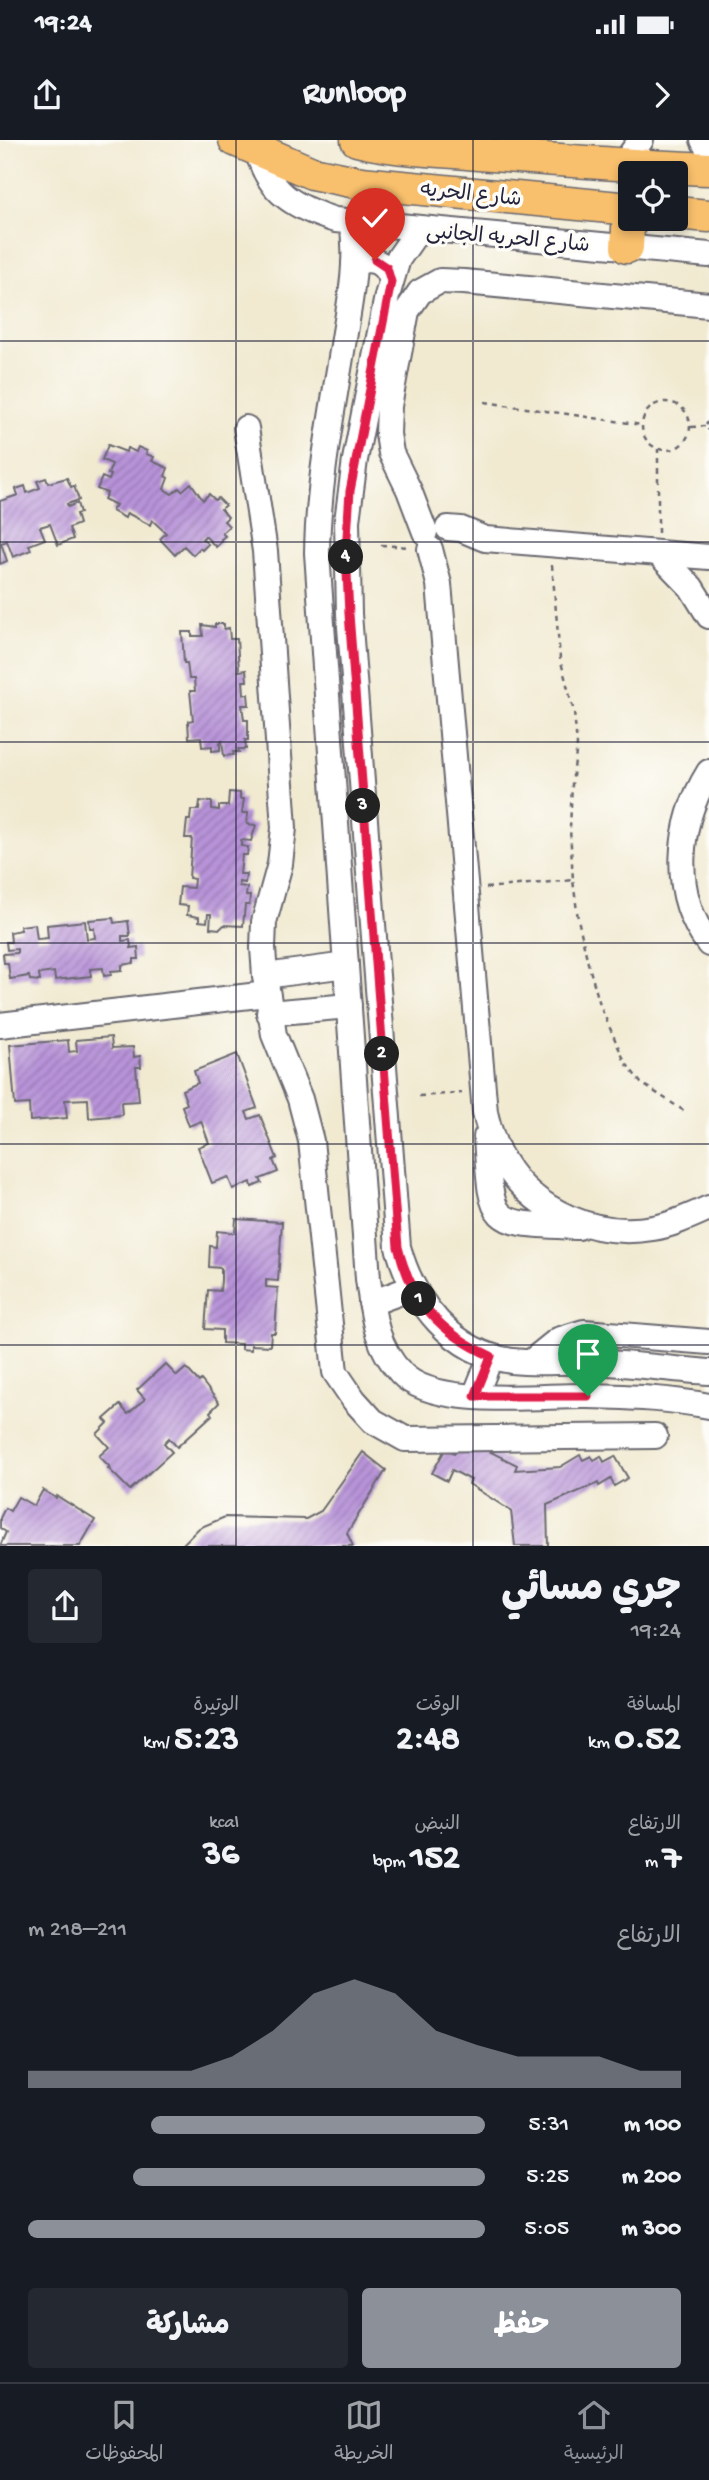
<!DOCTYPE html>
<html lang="ar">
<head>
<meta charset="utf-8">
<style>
  body { margin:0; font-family:"Gochi Hand","Playpen Sans Arabic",sans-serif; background:#242831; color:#f1f3f6; direction:rtl; height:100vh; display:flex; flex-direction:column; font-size:26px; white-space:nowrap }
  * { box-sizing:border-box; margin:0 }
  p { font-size:23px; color:#9ea1a6 }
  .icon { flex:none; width:38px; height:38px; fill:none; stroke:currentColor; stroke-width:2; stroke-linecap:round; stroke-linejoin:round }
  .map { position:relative; height:1406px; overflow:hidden; direction:ltr }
  .panel { display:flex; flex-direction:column; background:#171b24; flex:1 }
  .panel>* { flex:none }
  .buttons { position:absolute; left:618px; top:21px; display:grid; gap:14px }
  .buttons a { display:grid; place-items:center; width:70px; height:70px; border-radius:7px; background:#171b24; box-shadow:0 4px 10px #0003; font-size:35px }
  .pin { position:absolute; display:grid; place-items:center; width:60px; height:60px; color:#fff; margin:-72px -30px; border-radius:50% 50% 50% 0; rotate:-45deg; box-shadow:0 0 7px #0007 }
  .pin .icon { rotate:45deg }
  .km { position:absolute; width:35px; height:35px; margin:-18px; border-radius:50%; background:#222; color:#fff; font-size:19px; line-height:35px; text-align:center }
  .round { display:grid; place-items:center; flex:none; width:74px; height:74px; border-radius:7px; background:#242831 }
  .summary { display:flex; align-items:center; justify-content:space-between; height:119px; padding:0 28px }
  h1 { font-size:38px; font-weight:800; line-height:52px }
  .metrics { display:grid; grid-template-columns:repeat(3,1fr); gap:10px; height:119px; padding:7px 28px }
  .metrics div { display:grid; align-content:center }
  .metrics b { font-size:35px; font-weight:800 }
  .metrics small { font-size:19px; font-weight:400 }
  .metrics p { font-size:19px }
  .chart { height:196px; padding:14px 28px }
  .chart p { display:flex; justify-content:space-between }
  .chart svg { width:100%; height:126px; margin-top:7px; fill:#8c9099; opacity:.7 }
  .button { display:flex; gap:14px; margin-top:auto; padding:14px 28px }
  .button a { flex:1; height:80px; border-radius:7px; background:#8c9099; color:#fff; font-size:28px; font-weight:800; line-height:80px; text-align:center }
  .button a+a { background:#242831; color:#f1f3f6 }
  ul { padding:0 28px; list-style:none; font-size:23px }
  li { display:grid; grid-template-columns:112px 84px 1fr; align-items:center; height:52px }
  li i { height:18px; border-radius:9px; background:#8c9099 }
  .status { display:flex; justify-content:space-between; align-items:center; height:49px; padding:0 35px; background:#171b24; direction:ltr }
  .status svg { height:19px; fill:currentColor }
  header { display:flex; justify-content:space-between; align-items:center; height:91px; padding:0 28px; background:#171b24; font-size:32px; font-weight:800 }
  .menu { display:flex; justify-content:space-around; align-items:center; height:98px; border-top:2px solid #363941; background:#171b24; font-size:19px; color:#9ea1a6 }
  .menu a { display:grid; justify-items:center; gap:4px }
  .menu .active { color:#8c9099 }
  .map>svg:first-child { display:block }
  .building { fill:url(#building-hatch) }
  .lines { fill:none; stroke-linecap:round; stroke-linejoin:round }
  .minor-casing { stroke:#6a6870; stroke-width:28 }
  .major-casing { stroke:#6a6870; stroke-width:35 }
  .path { stroke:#6a6870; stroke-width:2.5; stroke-dasharray:5 5; stroke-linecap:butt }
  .minor { stroke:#fff; stroke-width:24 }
  .major { stroke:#f8bf6c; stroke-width:32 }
  .route-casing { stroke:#fff; stroke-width:14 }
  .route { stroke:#e11d48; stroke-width:9 }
  .grid { fill:none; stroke:#22223b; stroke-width:2; stroke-opacity:0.55 }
  .labels { text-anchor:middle; stroke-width:7; stroke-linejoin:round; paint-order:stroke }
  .street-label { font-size:21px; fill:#22223b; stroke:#fdfcf7 }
</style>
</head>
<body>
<div class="status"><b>19:24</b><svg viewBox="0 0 49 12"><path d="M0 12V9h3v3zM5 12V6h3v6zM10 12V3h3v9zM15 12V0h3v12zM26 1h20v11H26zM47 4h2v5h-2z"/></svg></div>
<header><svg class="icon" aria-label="forward" viewBox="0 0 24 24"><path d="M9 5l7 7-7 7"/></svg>Runloop<svg class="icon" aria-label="share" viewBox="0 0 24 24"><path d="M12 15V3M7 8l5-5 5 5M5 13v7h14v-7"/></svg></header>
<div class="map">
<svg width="709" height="1406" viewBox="0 0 709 1406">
  <defs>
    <pattern id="building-hatch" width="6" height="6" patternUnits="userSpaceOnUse" patternTransform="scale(1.75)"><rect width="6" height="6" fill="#b893d9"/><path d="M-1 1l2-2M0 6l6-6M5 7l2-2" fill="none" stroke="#9578b1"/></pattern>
  </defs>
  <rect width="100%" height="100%" fill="#fdfcf7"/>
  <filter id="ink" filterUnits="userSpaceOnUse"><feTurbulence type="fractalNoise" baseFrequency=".0143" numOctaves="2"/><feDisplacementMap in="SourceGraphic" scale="14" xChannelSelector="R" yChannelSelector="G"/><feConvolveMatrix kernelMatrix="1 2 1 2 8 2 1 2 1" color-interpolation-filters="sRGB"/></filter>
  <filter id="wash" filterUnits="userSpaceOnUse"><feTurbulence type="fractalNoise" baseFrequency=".00686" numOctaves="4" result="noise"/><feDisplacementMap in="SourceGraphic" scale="28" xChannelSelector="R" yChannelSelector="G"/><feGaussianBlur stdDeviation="1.57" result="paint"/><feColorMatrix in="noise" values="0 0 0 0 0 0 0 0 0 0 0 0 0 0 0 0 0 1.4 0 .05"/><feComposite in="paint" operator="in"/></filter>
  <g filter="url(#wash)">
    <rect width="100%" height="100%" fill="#f1ead1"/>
    <g id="blocks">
      <!-- building -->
      <g class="building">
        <path d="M108,305L126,312L127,308L136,312L138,307L147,311L146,314L154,317L152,321L168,328L165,336L168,338L164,349L172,354L179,348L182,351L191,343L203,360L209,354L215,360L218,358L225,365L221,369L228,377L224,381L229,386L222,393L225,396L221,399L222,401L216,407L205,396L202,399L208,404L202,410L200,408L193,415L184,406L175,415L160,399L166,393L152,380L150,385L127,373L125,378L112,371L116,365L104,359L107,353L97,349L102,337L109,340L111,335L108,334L112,324L102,320Z"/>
        <path d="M46,338L48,343L67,338L71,347L74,346L79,360L67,364L68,367L77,363L80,373L76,374L79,384L69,388L73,399L58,405L50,384L40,387L45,399L29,405L31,410L13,417L7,401L1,403L7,421L0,424V361L18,355L16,349L25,346L27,353L40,348L37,341Z"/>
        <path d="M215,484H224V489L229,488L230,499H237L239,531L246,530L247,541H243L244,554H248L249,565H242L244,580H248V600H245L246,609H238L239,612H233L234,615L224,616L222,601L220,602V610L212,611V606L202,607L201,597L189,598L188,581L193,580L190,551H195L194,539H189L187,523H184L182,492H192V496H203L202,485L215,487Z"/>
        <path d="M229,652L240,653V659H244L242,673H248L247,684L256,685L251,701L241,700V706L248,707L247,715H242L241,725L240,734H246L245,743L239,742V746L247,747L246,756H250L249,765H245L243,786L224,785L220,789L210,788L211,774H208L207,782L199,781V777L187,775L188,766L178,765L180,747L193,748L194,739L189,738L192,698H185L187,680H190L191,670H199L200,661L212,662V669L219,670V666H228Z"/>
        <path d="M113,778L114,783L128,781L130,796H122V801L130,800L131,808L138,807L139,819H134V823L122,825V830L111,831V835L104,836L103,828L90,829L91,836L55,840L54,832L39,834L40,841L30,840L29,836L10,839L8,823H4L3,814L17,813V809L7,810L6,802H11L10,792L21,790L20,786L35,784L37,799L48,798L47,785L85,781L87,799L95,798L94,788H90L89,780Z"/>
        <path d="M111,897L112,908L133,907L134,917L140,916L141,927H136L139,961L121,962L122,975L89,978L88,959L65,960L67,978L30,981L29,964L15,965L10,905L68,900L69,912L77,911L76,900Z"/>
        <path d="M237,914L257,968L246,972L249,979L260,975L277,1018L273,1020L278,1032L260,1039L262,1043L252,1047L251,1042L233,1049L228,1037L212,1043L198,1007L209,1003L201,981L189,986L182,966L187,964L182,950L198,943L194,931Z"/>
        <path d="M236,1079L282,1082L278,1141L266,1140V1147L278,1148L275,1193H271L270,1206L251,1205V1210L241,1209V1204L222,1203V1190L205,1189L208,1150L220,1151L221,1140V1128L209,1127L210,1106L216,1107L217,1091L235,1093Z"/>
        <path d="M165,1224L177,1236L186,1228L199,1242L201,1240L219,1263L210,1272L212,1275L177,1307L169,1298L164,1303L172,1312L130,1350L108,1328L110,1327L99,1316L109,1307L97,1294L108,1283L104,1279L120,1265L128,1274L145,1259L137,1250Z"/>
        <path d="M458,1306L467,1311L469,1307L476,1311L479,1306L517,1325L515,1330L560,1327L580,1315L583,1320L591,1316L594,1320L601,1316L604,1322L615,1316L628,1338L614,1346L611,1339L599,1346L598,1343L547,1365L548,1406H515L511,1371L469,1344L471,1340L452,1330L447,1341L432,1333L446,1308L454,1313Z"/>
        <path d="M363,1312L386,1330L347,1393L353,1406H181L199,1388L225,1377L306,1379L321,1371Z"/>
        <path d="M43,1350L56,1358L57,1356L95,1380L80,1406H0L6,1392L0,1388V1378L5,1368L10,1371L18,1357L34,1366Z"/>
      </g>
    </g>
  </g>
  <g filter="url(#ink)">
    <use href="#blocks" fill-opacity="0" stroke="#6a6870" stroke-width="2"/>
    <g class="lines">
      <defs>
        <g id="minor">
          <path d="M703,0L709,11"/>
          <path d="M257,10C269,53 294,67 335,80L709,115"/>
          <path d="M622,26L641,0"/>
          <path d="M352,83C359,123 349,165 343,205C332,274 318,343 317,413L368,1139C373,1174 375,1205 401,1233C434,1269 540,1255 587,1256C627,1257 669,1258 709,1266"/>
          <path d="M419,89L398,119L387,156L355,320L347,381L349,474L398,1107C413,1162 452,1213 512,1221C536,1224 562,1221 587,1222C627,1223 668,1229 709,1232"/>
          <path d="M354,124C372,115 387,123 391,142"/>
          <path d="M246,288L265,411L284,688L280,724L264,782L263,808L265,836L274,895L300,959L311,1001L335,1232L354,1260L373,1281L405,1299L655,1296"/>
          <path d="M448,388L461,389L485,399L709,417"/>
          <path d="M425,392L409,350L391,313L388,294L389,266L407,171L420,152L440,141L464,142L709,165"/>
          <path d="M430,409L439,444L485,972C489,990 494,1007 504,1022C534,1072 596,1098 653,1088C672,1085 691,1076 709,1068"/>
          <path d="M658,413L691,447L709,476"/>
          <path d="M709,632C677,683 670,754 709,804"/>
          <path d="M265,836L346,825"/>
          <path d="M269,873L349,866"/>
          <path d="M0,885L267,854"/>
          <path d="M486,997C492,1088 489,1083 579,1087"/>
          <path d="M371,1163L412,1148"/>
          <path d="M532,1221L558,1200L584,1192L709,1202"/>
          <path d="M475,1256L491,1216"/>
        </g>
        <g id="major">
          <path d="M235,0L312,33L361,43L630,69"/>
          <path d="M357,0C396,10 439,10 479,14C556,20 632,26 709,29"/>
          <path d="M676,73L709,76"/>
          <path d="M627,107L629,69"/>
        </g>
      </defs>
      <!-- minor casing -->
      <use href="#minor" class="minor-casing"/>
      <!-- major casing -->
      <use href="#major" class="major-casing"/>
      <!-- path -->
      <g class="path">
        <circle cx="666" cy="286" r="24"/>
        <path d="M485,262L642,285"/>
        <path d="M709,281L705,286L709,290"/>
        <path d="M691,287L705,286"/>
        <path d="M658,393V309"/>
        <path d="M381,405L409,407"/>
        <path d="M552,425L560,518L574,572L577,605L572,644L570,689L573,740L578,779L588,823L601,868L625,922L641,943L686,972"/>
        <path d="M486,748L573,740"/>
        <path d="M419,956L462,953"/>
      </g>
      <!-- minor -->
      <use href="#minor" class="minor"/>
      <!-- major -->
      <use href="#major" class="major"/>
    </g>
  </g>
  <g class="lines" filter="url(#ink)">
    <defs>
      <path id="route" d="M375,120L387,128L391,142L350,351L346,412L349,474L398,1107C412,1162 440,1193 491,1216L475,1256H588"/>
    </defs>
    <!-- route casing -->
    <use href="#route" class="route-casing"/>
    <!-- route -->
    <use href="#route" class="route"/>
  </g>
  <!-- grid -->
  <path class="grid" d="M236,0V1406M473,0V1406M0,201H709M0,402H709M0,602H709M0,803H709M0,1004H709M0,1205H709"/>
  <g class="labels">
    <!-- street labels -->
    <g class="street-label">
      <text transform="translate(471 53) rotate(6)" y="7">شارع الحريه</text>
      <text transform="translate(508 97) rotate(5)" y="7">شارع الحريه الجانبى</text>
    </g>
  </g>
</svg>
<div class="buttons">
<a><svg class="icon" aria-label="locate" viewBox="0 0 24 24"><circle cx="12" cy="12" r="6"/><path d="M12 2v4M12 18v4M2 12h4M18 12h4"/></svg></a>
</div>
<div class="pin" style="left:588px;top:1256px;background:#1e9e55"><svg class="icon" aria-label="arrive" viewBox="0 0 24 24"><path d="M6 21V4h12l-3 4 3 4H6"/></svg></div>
<div class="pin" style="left:375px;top:120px;background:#d93025"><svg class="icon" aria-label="check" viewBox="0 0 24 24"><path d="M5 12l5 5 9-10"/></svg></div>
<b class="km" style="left:419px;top:1159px">1</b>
<b class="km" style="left:382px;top:914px">2</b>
<b class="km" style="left:363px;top:666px">3</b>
<b class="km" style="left:346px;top:417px">4</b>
</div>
<section class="panel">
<div class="summary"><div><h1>جري مسائي</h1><p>19:24</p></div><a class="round"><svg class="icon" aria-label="share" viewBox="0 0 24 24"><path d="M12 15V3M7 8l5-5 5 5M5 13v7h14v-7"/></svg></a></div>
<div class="metrics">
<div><p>المسافة</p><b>0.52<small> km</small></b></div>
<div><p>الوقت</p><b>2:48</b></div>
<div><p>الوتيرة</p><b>5:23<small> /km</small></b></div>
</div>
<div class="metrics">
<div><p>الارتفاع</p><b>7<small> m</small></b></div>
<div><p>النبض</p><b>152<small> bpm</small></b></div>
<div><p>kcal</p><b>36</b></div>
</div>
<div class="chart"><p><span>الارتفاع</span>211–218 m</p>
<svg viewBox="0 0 160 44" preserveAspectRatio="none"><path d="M0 44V38L10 38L20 38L30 38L40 38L50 33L60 24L70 11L80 6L90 11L100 24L110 29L120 33L130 33L140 33L150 38L160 38V44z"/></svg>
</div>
<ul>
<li><b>100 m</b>5:31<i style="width:73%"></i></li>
<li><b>200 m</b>5:25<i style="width:77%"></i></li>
<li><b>300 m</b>5:05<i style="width:100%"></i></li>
</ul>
<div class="button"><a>حفظ</a><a>مشاركة</a></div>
</section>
<nav class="menu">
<a class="active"><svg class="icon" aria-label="home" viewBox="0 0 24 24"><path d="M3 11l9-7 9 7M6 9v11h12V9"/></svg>الرئيسية</a>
<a><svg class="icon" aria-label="map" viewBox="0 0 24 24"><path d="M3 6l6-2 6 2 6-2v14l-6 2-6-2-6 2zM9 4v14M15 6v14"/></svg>الخريطة</a>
<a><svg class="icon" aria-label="saved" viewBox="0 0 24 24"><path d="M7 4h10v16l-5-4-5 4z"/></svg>المحفوظات</a>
</nav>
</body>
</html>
